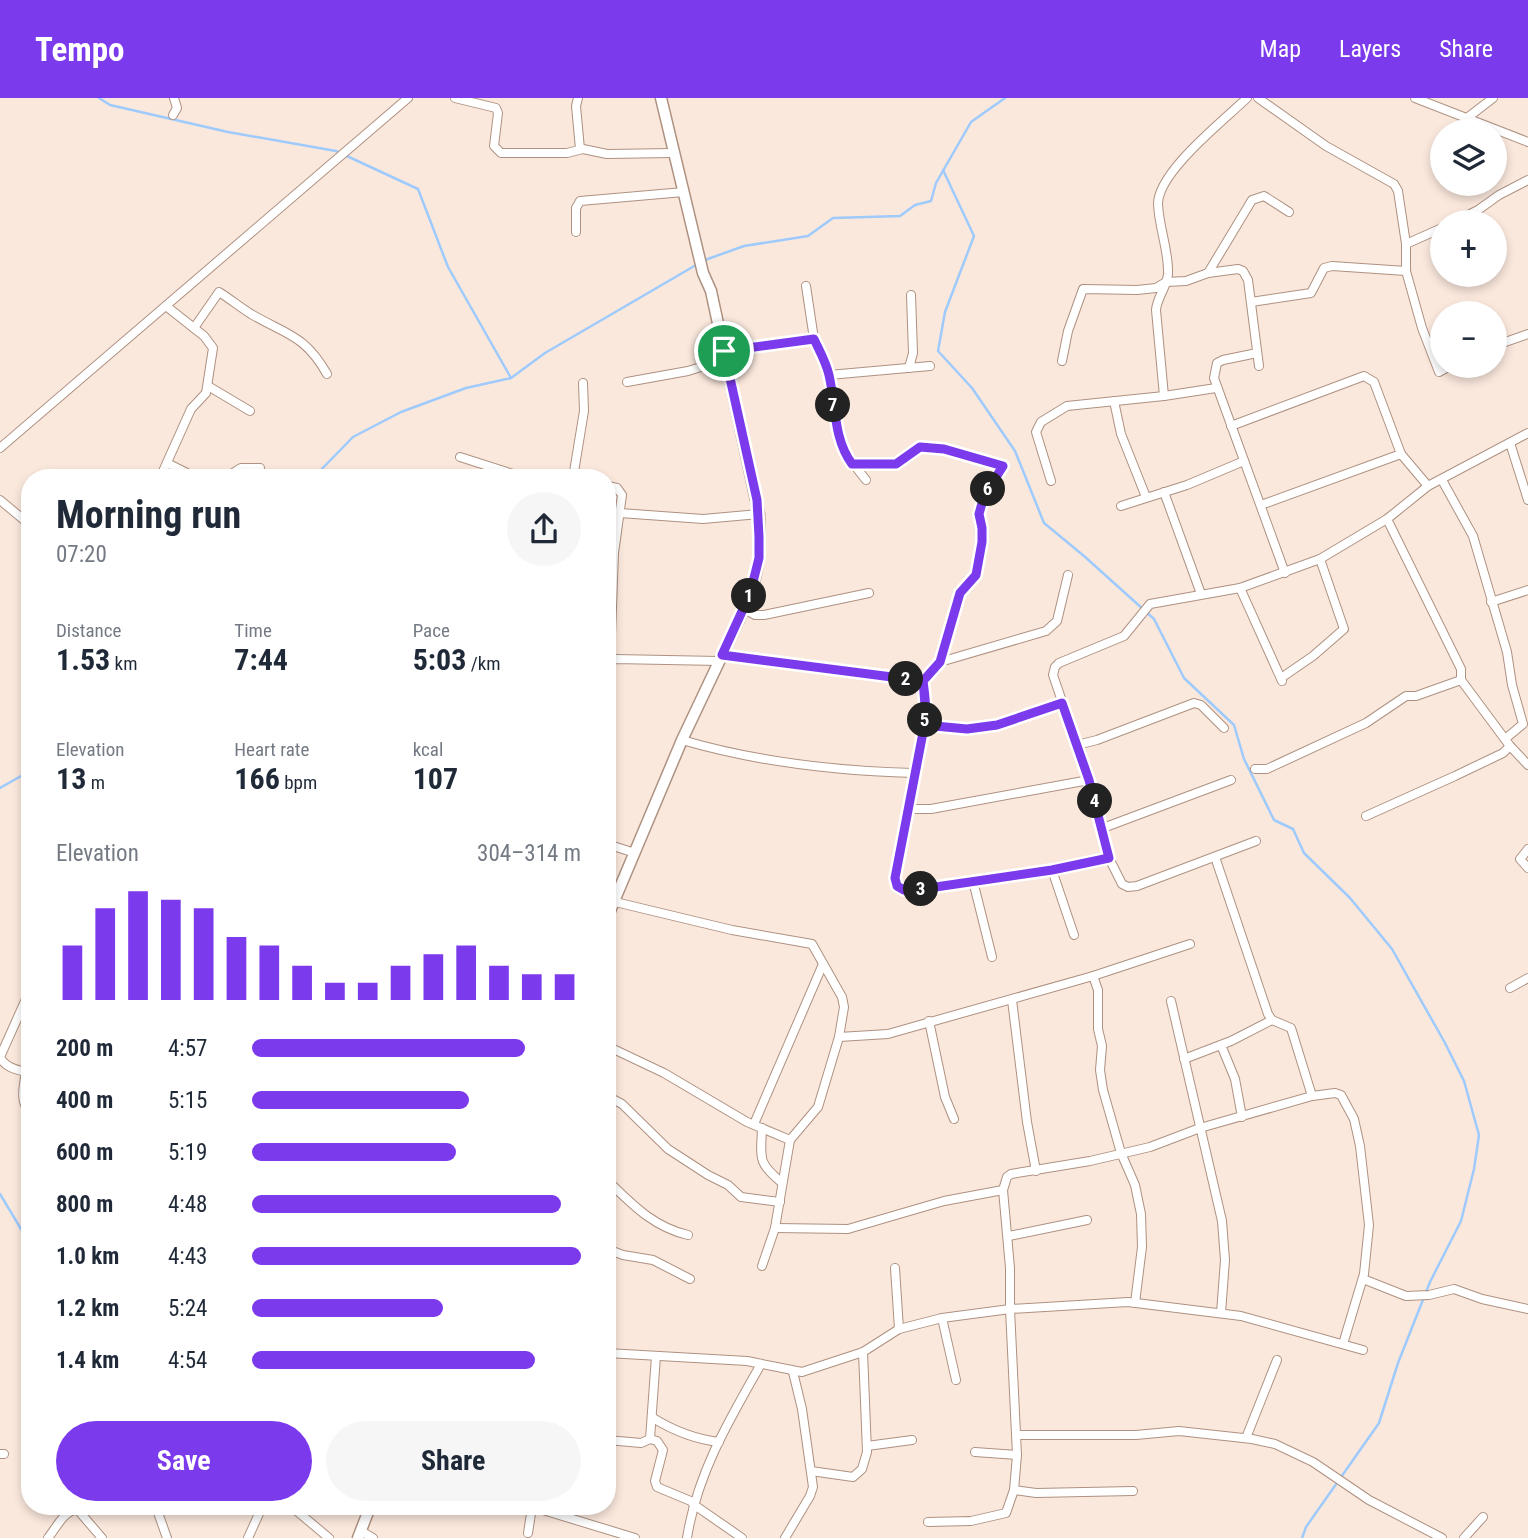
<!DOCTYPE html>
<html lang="en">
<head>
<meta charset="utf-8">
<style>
  body { margin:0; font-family:"Roboto Condensed",sans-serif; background:#f6f6f7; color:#1f2937; height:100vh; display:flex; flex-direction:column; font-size:26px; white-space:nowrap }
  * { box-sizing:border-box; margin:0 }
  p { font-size:23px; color:#747a83 }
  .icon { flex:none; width:38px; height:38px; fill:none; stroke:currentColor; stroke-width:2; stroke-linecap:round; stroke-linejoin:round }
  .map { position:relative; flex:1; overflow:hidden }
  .details { position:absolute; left:21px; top:371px; width:595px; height:1046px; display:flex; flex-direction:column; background:#fff; border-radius:28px; box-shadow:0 4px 10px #0003 }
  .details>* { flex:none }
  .buttons { position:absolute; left:1430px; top:21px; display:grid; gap:14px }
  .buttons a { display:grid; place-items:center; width:77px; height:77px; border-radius:50%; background:#fff; box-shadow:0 4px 10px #0003; font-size:35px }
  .pin { position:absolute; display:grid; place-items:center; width:60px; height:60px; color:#fff; margin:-30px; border:4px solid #fff; border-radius:50%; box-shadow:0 2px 7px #0007 }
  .km { position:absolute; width:35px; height:35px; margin:-18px; border-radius:50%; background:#222; color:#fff; font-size:19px; line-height:35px; text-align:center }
  .round { display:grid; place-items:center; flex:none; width:74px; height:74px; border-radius:37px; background:#f6f6f7 }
  .summary { display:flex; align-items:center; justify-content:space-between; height:119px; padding:0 35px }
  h1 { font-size:38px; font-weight:700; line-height:52px }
  .stats { display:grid; grid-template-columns:repeat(3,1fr); gap:10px; height:119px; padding:7px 35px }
  .stats div { display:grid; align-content:center }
  .stats b { font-size:30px; font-weight:700 }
  .stats small { font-size:19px; font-weight:400 }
  .stats p { font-size:19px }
  .chart { height:196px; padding:14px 35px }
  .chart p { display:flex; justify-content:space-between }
  .chart svg { width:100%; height:126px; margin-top:7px; stroke:#7c3aed; stroke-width:6 }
  .primary-button { display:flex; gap:14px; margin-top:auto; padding:14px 35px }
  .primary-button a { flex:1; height:80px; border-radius:42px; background:#7c3aed; color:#fff; font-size:28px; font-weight:700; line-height:80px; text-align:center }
  .primary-button a+a { background:#f6f6f7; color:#1f2937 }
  ul { padding:0 35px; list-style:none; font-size:23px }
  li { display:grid; grid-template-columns:112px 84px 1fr; align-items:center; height:52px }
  li i { height:18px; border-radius:9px; background:#7c3aed }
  header { display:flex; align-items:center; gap:42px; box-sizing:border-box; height:98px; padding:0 35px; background:#7c3aed; color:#fff }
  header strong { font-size:33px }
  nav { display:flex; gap:38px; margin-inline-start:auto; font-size:24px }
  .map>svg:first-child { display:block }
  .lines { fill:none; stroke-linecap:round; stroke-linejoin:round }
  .stream { stroke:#9ecafc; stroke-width:2.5 }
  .street-casing { stroke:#ae9180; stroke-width:10 }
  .secondary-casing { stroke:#ae9180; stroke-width:13 }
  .street { stroke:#fff; stroke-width:8 }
  .secondary { stroke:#fff; stroke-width:10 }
  .route-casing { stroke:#fff; stroke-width:14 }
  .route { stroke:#7c3aed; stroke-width:9 }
</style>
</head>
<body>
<header>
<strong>Tempo</strong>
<nav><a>Map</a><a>Layers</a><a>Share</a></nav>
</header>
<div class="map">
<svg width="1528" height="1440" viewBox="0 0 1528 1440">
  <rect width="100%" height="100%" fill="#fbe8dd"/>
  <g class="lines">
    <!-- stream -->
    <g class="stream">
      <path d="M99,0L110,7L228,34L336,53L418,91L448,169L511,280"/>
      <path d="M943,72L974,138L945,214L938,253L972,290L1015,353L1044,425L1084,458L1154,521L1184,580L1234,627L1244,661L1274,722L1293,731L1304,755L1350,800L1392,851L1445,945L1464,983L1479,1037L1474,1071L1461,1123L1430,1184L1398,1265L1379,1325L1306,1429L1302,1440"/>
      <path d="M705,162L744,148L808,138L833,120L900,118L915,107L931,103L936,85L971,24L1005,0"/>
      <path d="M313,380L353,339L401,314L466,290L511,280L545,255L696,167"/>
      <path d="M0,690L30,673"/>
      <path d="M0,1096L30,1146"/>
    </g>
    <defs>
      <g id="street">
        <path d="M455,0L496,10L498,15L494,48L501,55H567L583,51L607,56L673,55"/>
        <path d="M578,0L576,8L580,51"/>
        <path d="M1258,0L1326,48L1394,86L1398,93L1406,146V173L1422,230L1439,274L1450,268"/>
        <path d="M1415,0L1528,44"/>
        <path d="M173,17L177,10L174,0"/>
        <path d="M1467,20L1493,0"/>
        <path d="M1454,124L1478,112L1499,97L1528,82"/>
        <path d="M576,134V110L580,103L684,94"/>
        <path d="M1406,146L1442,130"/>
        <path d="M1208,175L1252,102L1264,98L1289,114"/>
        <path d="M806,188L814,241L829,277L836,325L844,354L866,382"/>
        <path d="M1251,204L1311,195L1324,170L1332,168L1406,173"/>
        <path d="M194,230L219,194C230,201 240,209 251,216C287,237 305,237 327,276"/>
        <path d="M1494,248L1528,236"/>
        <path d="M724,253L814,241"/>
        <path d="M1257,255L1223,262L1217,265L1214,280L1285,475"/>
        <path d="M1062,263L1068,233L1083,191L1137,192L1156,190L1166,184L1186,183L1208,175L1238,171L1243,173L1248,182L1259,268"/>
        <path d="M909,270L913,255L911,197"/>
        <path d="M829,277L930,268"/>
        <path d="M627,284L688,273L726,261"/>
        <path d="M208,288L250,313"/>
        <path d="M1164,298L1156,212C1157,199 1167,189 1168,176C1169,153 1159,130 1158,106C1158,74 1223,23 1247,0"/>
        <path d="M1114,303L1121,336L1146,399"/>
        <path d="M1231,328L1364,278L1374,284L1401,356L1428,388"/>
        <path d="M1510,345L1528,402"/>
        <path d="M0,350L408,0"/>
        <path d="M460,359L513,376L534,380"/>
        <path d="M167,365L197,380"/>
        <path d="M852,366H896L920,350L944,351L1003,368L984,398L979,416L982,430V444L976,477L960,495L940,564L923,583L926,619L895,780L897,788L904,792H915L1052,772L1109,760"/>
        <path d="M160,380L191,311L206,295L213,250L204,238L166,208"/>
        <path d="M225,380L241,370H260"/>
        <path d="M573,380L584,313L583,285"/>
        <path d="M1442,382L1473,438L1507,554L1512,587L1523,626L1505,641"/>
        <path d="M1051,383L1036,334L1041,324L1067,308L1164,298L1216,290"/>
        <path d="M607,388L617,390L622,397L614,455L610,563L607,567"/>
        <path d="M1164,394L1201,496"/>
        <path d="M0,402L30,427"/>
        <path d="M1261,407L1401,356"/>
        <path d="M1121,408L1187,387L1244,363"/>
        <path d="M620,415L703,421L759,416"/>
        <path d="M1387,421L1461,571V582L1510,648L1528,667"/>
        <path d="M1240,490L1282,583"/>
        <path d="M1491,504L1528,492"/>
        <path d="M744,511L755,517H764L869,495"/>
        <path d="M722,557L923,583"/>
        <path d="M610,563L614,561L719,563"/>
        <path d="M940,564L1046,533L1057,523L1068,477"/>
        <path d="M1281,580L1313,558L1344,531L1320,461"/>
        <path d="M924,627L967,631L997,627L1062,605"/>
        <path d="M682,642C757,664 836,673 914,675"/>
        <path d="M1077,647L1097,642L1194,605L1201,607L1224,630"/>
        <path d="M1255,671H1267L1366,625L1406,598H1416L1461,582"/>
        <path d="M908,711H931L1089,682"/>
        <path d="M1366,718L1455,678L1503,655L1510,648"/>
        <path d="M1103,730L1231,682"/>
        <path d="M1256,743L1137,788L1128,789L1122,786L1109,760L1089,682L1053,577L1055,569L1059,565L1124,538L1150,506L1240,490L1320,461L1387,421L1428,388L1528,335"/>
        <path d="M607,746L635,755"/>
        <path d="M1528,751L1520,761L1528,770"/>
        <path d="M1215,759L1268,916L1272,922L1291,930L1312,998"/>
        <path d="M1052,772L1074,837"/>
        <path d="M973,783L992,859"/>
        <path d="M607,802L732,832L812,846L842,899L844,909L839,939L818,1009L790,1042L775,1130L762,1168"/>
        <path d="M1093,878L1098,892V931L1102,948L1100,972L1103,992L1121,1055L1135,1087L1141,1116L1142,1149L1135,1205"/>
        <path d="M1510,890L1528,880"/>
        <path d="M26,901L0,959C5,970 18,972 30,975"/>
        <path d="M1012,902L1027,1024L1036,1073"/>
        <path d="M1171,903L1222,1123L1225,1162L1221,1215"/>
        <path d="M929,923L945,999L954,1021"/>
        <path d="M839,939L888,936L1093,878L1190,846"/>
        <path d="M1221,947L1235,981L1242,1019"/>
        <path d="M607,948L664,975L747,1024L790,1042"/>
        <path d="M1184,961L1231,943L1272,922"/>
        <path d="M26,974C24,987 19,1004 30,1014"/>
        <path d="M607,998L622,1006L668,1051L708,1077L728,1087L741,1099L780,1104"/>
        <path d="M754,1026L823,866"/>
        <path d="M762,1030C761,1060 757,1064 781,1084"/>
        <path d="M607,1082C632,1106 653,1129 688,1137"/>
        <path d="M775,1130L848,1131L944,1103L1003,1092"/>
        <path d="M1009,1138L1087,1122"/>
        <path d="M607,1151L623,1157L653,1162L690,1181"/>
        <path d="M895,1170L899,1231"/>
        <path d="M1363,1181L1406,1198L1429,1197L1454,1191L1482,1201L1528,1211"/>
        <path d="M942,1220L956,1282"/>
        <path d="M607,1255L747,1263L802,1274L863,1254L899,1231L942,1220L1010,1211L1128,1204L1241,1218L1363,1252"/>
        <path d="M653,1320C674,1333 694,1341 719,1344"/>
        <path d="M1017,1337H1136L1179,1333L1252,1341L1275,1346L1313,1364L1369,1402L1442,1440"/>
        <path d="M1246,1340L1277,1262"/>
        <path d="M650,1341L657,1343L663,1352L655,1383L657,1389L693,1404"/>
        <path d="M607,1342L641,1345L650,1341L656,1258"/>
        <path d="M867,1348L912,1342"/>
        <path d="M975,1354L1017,1357"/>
        <path d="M0,1356H4"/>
        <path d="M811,1373L853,1379L862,1371L867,1354L863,1254"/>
        <path d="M1014,1392L1036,1395L1133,1393"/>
        <path d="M693,1406L742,1440"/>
        <path d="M156,1409L167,1440"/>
        <path d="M292,1409L329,1440"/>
        <path d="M533,1409L635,1440"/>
        <path d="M928,1424L971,1423L1006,1415L1014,1392L1017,1357L1010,1211V1170L1003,1092L1007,1079L1011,1076L1090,1063L1150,1049L1200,1030L1312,998L1335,995L1341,997L1354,1021L1360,1048L1369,1127L1364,1176L1343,1246"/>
        <path d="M361,1433L373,1440"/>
        <path d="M528,1435L532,1409"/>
        <path d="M48,1440C56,1430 64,1413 77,1411L102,1440"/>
        <path d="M248,1440L262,1409"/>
        <path d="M687,1440C697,1376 729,1322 761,1266"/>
        <path d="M785,1440L810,1398L813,1389L802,1311L793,1274"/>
        <path d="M1464,1440L1483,1419"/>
      </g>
      <g id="secondary">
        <path d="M607,820L682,642L744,511L755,480L759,460V416L756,402L711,193L703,175L661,0"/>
        <path d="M358,1440L370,1409"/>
      </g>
    </defs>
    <!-- street casing -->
    <use href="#street" class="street-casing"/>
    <!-- secondary casing -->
    <use href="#secondary" class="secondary-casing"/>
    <!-- street -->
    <use href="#street" class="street"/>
    <!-- secondary -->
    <use href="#secondary" class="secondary"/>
  </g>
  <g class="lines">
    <defs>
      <path id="route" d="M724,253L757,402L759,439V460L750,496L722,557L923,583L926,619L895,780L897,788L904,792H915L1052,772L1109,760L1089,682L1062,605L997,627L967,631L924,627C927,612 925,598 923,583L940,564L960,495L976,477L982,444V430L979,416L984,398L1003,368L944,351L920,349L896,366H852C833,340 836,307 829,277C826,264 819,252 814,241L724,253"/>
    </defs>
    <!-- route casing -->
    <use href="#route" class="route-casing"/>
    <!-- route -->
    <use href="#route" class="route"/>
  </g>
</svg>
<div class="buttons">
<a><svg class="icon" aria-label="layers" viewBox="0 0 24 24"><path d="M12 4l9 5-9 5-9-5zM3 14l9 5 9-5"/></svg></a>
<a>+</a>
<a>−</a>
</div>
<div class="pin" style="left:724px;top:253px;background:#1e9e55"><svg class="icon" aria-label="arrive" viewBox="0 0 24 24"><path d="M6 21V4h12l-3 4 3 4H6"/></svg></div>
<b class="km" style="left:749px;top:498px">1</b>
<b class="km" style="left:906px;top:581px">2</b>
<b class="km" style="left:921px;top:791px">3</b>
<b class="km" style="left:1095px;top:703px">4</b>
<b class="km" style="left:925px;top:622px">5</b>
<b class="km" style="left:988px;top:391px">6</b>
<b class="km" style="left:833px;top:307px">7</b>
<section class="details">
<div class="summary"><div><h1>Morning run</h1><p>07:20</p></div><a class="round"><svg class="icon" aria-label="share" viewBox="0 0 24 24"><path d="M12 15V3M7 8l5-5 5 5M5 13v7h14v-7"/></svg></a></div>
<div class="stats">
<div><p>Distance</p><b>1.53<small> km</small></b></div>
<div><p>Time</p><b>7:44</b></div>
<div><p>Pace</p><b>5:03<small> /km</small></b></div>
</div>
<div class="stats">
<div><p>Elevation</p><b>13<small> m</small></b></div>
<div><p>Heart rate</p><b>166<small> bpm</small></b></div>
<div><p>kcal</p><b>107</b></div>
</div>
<div class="chart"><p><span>Elevation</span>304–314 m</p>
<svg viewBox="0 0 160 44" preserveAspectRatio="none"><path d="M5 44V25M15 44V12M25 44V6M35 44V9M45 44V12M55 44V22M65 44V25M75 44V32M85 44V38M95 44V38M105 44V32M115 44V28M125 44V25M135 44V32M145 44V35M155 44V35"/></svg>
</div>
<ul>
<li><b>200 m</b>4:57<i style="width:83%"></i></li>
<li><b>400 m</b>5:15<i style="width:66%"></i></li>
<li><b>600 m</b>5:19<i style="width:62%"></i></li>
<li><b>800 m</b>4:48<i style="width:94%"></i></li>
<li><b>1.0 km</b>4:43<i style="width:100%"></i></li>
<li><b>1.2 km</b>5:24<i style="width:58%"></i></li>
<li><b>1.4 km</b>4:54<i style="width:86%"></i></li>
</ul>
<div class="primary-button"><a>Save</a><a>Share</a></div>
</section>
</div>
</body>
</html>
